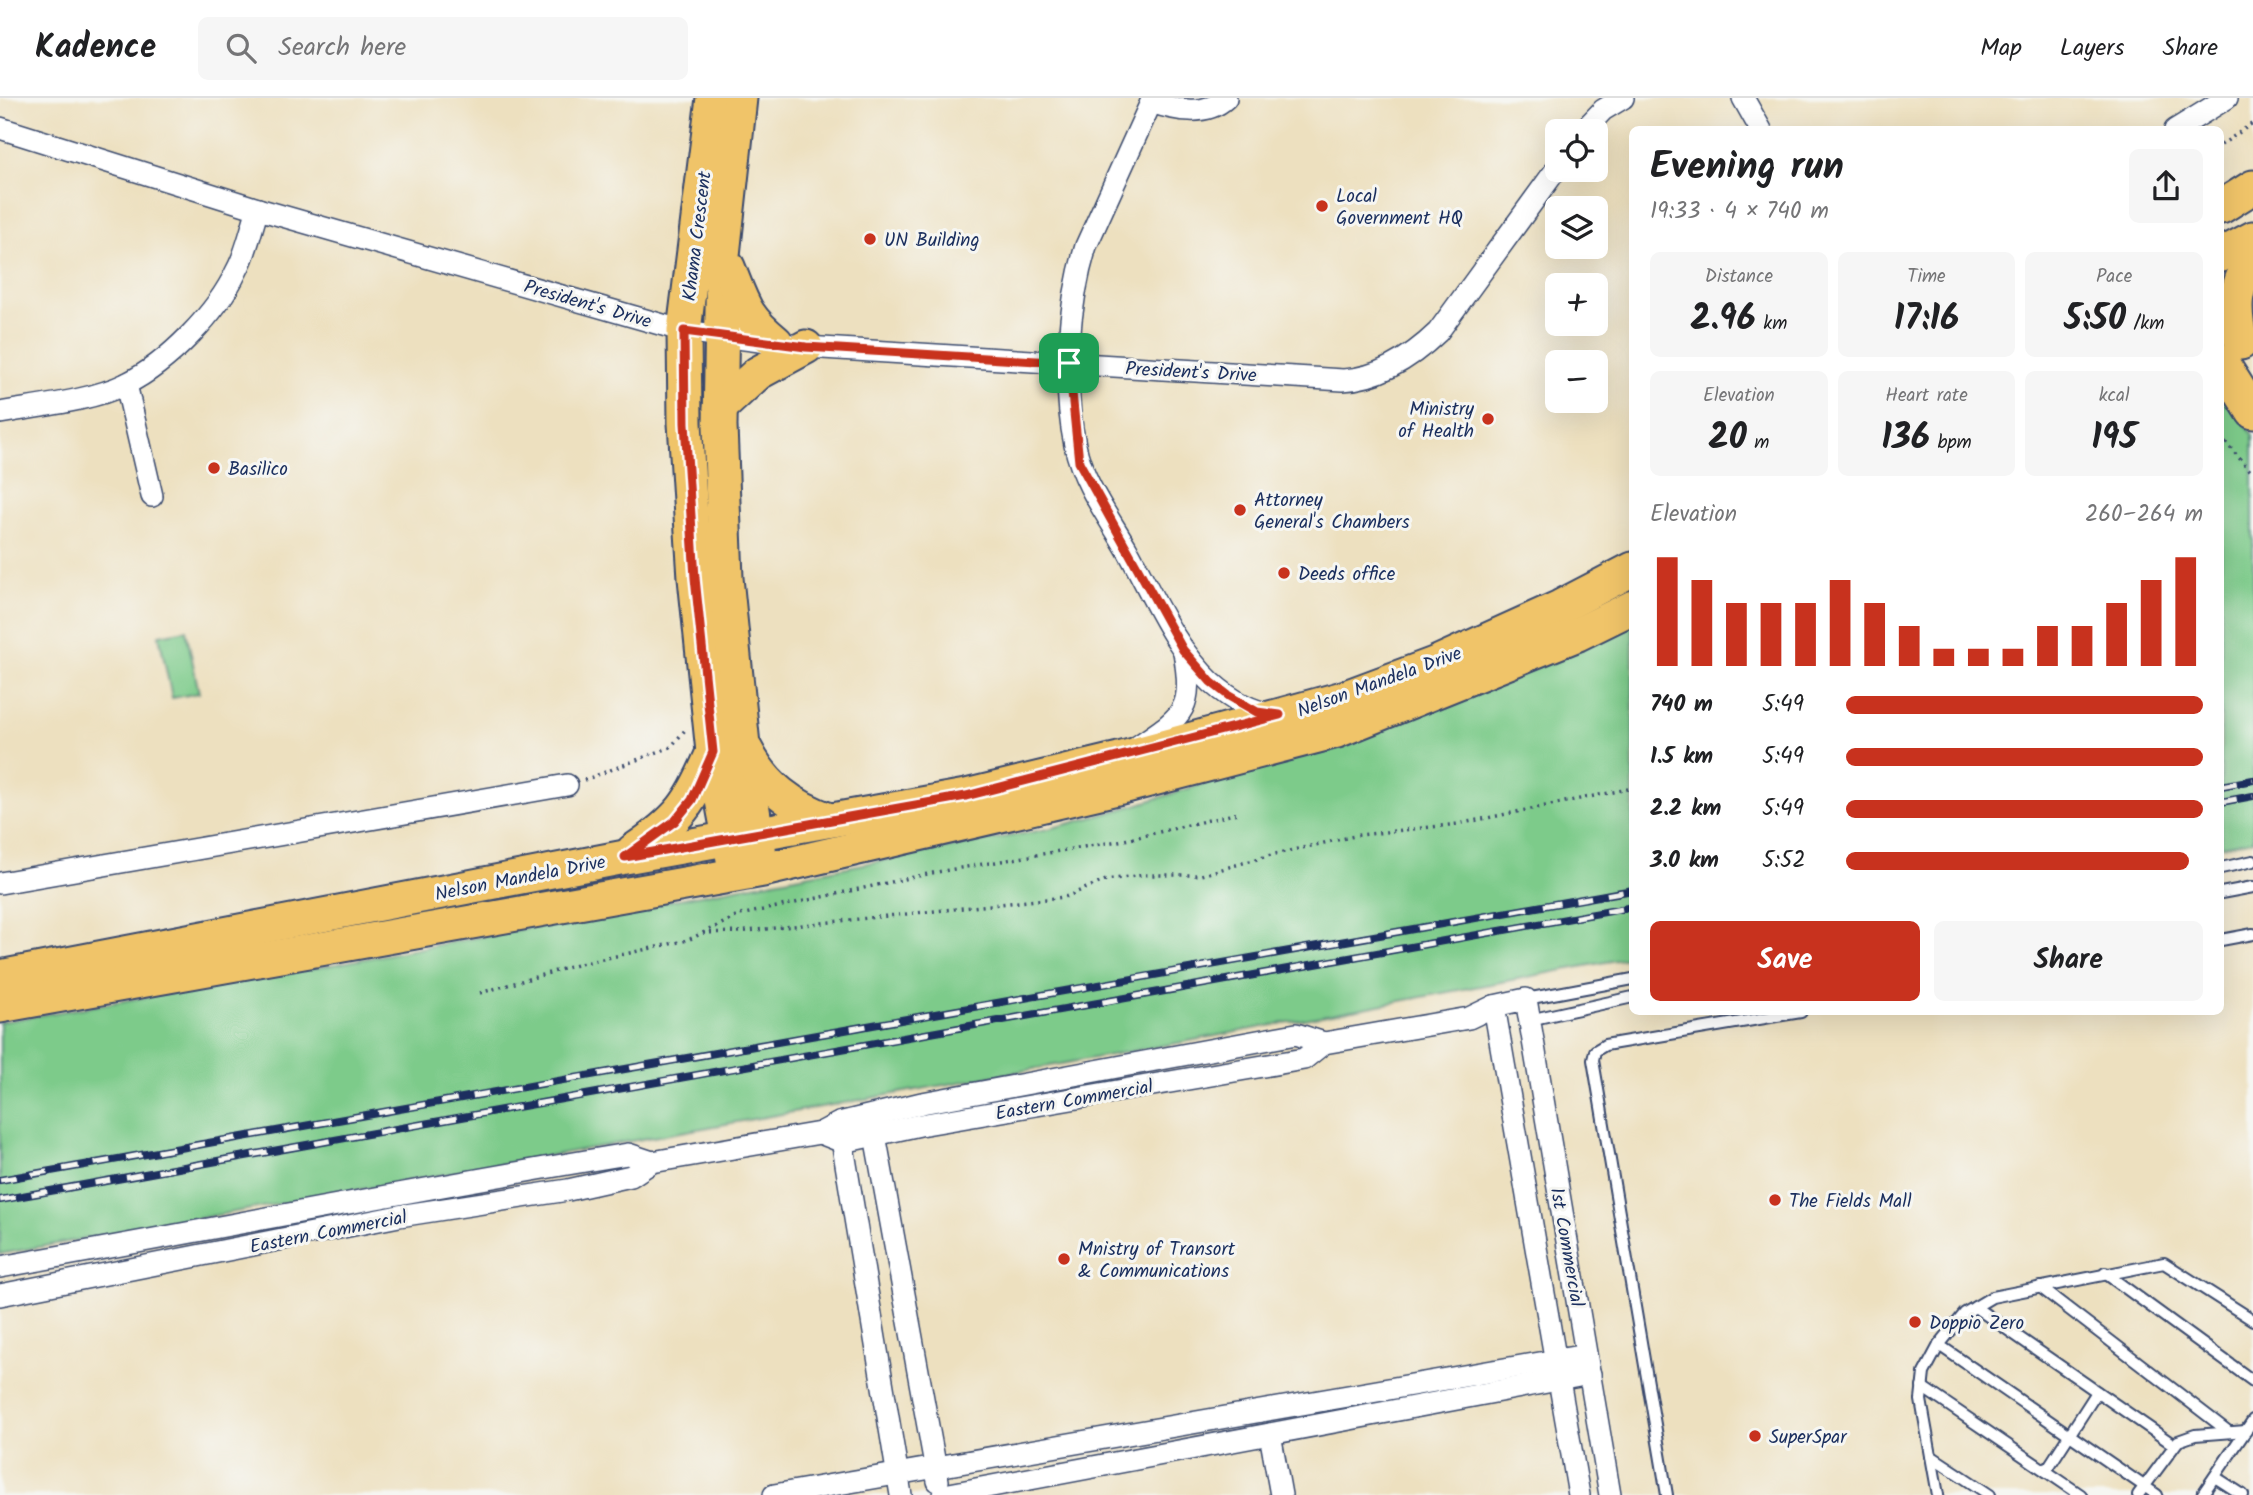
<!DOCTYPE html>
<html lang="en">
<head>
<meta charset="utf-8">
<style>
  body { margin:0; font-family:Kalam,sans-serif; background:#f6f6f6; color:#202124; height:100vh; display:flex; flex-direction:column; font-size:26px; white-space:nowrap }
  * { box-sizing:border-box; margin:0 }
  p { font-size:23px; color:#757577 }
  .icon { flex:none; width:38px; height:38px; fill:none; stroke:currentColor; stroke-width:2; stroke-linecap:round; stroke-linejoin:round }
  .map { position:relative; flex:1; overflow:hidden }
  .details { position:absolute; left:1629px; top:28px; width:595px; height:889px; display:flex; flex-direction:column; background:#fff; border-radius:10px; box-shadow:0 7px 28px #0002 }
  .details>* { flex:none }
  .fabs { position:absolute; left:1545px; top:21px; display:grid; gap:14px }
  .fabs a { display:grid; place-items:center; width:63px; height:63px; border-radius:10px; background:#fff; box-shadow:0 7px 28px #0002; font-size:35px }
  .pin { position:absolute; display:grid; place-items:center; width:60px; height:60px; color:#fff; margin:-30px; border-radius:14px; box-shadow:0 4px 10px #0006 }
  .round { display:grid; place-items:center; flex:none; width:74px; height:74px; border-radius:10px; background:#f6f6f6 }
  .head { display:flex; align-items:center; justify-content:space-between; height:119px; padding:0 21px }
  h1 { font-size:38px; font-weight:600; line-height:52px }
  .metrics { display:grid; grid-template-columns:repeat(3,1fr); gap:10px; height:119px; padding:7px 21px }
  .metrics div { display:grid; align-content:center; border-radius:10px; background:#f6f6f6; text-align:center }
  .metrics b { font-size:35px; font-weight:600 }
  .metrics small { font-size:19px; font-weight:400 }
  .metrics p { font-size:19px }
  .chart { height:196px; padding:14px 21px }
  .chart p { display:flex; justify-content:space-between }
  .chart svg { width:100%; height:126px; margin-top:7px; stroke:#c8321e; stroke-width:6 }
  .button { display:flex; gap:14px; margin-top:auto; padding:14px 21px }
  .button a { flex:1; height:80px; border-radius:10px; background:#c8321e; color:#fff; font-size:28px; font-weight:600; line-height:80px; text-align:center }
  .button a+a { background:#f6f6f6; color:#202124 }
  ul { padding:0 21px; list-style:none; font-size:23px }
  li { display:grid; grid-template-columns:112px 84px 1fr; align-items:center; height:52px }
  li i { height:18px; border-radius:9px; background:#c8321e }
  header { display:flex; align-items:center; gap:42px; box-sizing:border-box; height:98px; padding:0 35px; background:#fff; border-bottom:2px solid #e0e0e0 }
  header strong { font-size:33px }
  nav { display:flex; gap:38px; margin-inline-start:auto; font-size:24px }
  .search { width:490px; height:63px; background:#f6f6f6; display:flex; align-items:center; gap:18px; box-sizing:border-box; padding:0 24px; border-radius:10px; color:#757577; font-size:26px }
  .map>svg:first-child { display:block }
  .green { fill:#7dcb8a; stroke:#4c7d74; stroke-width:2 }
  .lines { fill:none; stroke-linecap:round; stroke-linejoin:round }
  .lane-casing { stroke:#3a4a6d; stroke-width:14 }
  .street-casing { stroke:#3a4a6d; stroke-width:24 }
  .primary-casing { stroke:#3a4a6d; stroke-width:37 }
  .path { stroke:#3a4a6d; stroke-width:3.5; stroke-dasharray:2 5; stroke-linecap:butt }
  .lane { stroke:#fff; stroke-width:10 }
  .street { stroke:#fff; stroke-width:21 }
  .primary { stroke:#f0c469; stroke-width:33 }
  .rail-casing { stroke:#1b2f5e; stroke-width:8 }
  .rail { stroke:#f6f6f2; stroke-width:5; stroke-dasharray:16; stroke-linecap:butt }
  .route-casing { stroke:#fff; stroke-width:14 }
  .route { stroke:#c8321e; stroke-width:9 }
  .poi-dot { fill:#c8321e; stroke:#f6f6f2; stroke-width:2.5 }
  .labels { text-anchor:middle; stroke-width:6; stroke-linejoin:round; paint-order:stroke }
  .poi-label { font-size:19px; fill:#1b2f5e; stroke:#f6f6f2; text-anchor:start }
  .street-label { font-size:19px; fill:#1b2f5e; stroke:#f6f6f2 }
</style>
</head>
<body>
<header>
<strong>Kadence</strong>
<div class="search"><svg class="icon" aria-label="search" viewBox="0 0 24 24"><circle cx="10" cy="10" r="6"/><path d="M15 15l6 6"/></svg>Search here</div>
<nav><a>Map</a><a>Layers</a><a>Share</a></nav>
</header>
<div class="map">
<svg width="2253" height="1397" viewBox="0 0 2253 1397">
  <rect width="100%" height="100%" fill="#f6f6f2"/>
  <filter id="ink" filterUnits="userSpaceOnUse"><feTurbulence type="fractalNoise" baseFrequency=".0143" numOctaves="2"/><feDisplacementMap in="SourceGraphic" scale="14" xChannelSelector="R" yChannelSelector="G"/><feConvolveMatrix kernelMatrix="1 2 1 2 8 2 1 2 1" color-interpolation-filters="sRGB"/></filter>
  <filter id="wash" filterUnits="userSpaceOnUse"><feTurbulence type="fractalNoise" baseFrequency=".00686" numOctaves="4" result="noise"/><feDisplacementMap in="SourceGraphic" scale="28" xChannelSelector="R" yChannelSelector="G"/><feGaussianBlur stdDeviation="1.57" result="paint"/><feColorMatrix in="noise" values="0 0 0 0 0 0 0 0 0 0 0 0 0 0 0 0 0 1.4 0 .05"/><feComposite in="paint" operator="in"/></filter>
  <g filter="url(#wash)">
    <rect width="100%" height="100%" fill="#ede0bf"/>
    <!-- green -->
    <g class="green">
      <path d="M2221,288L2253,337V742L2221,748Z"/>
      <path d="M1633,524V859L1189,943L0,1156V924L321,869L1048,731C1248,681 1440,598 1633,524Z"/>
      <path d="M186,532L199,595L172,600L159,537Z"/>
    </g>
  </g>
  <g filter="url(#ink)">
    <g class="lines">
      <defs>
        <g id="lane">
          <path d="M2221,770L2253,763"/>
          <path d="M2221,795L2253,789"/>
          <path d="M2221,842L2253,836"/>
          <path d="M1526,901L1633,881"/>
          <path d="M1529,922L1633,899"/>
          <path d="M2105,1175L2253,1283"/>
          <path d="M2040,1189L2229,1334"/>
          <path d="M1975,1209L2174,1347"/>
          <path d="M1939,1247L2157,1397"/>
          <path d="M1922,1289L2081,1397"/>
          <path d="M1931,1358L1990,1397"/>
          <path d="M2046,1373L2097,1294"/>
          <path d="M2215,1379L2243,1397"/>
          <path d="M1667,1397L1593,962L1595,953L1605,947L1801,914"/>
          <path d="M1938,1397L1921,1302L1924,1275L1939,1247L1965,1215L1992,1199L2164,1165L2253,1222"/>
          <path d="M2138,1397L2178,1343L2195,1337L2246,1333"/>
          <path d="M2202,1397L2253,1322"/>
        </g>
        <g id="street">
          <path d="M1153,0L1086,148C1068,208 1062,285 1075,347C1083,385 1108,418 1127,451C1152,496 1174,550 1212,585C1229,600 1250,613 1272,616"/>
          <path d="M1743,0L1761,32"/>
          <path d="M1151,4C1175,12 1206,19 1226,0"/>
          <path d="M0,30L258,111L684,233L806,249L1343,282C1380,280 1411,260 1438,234L1558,69"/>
          <path d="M2175,32L2227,0"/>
          <path d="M1583,33L1603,12L1623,0"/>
          <path d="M126,286L152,398"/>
          <path d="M0,315C39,308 90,303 126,286C168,265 217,215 237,172C247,154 251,131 258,111"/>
          <path d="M1138,648C1184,617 1194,612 1184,554"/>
          <path d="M0,785L567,687"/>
          <path d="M1494,908L1579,1397"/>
          <path d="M873,1026L938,1383"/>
          <path d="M840,1030L901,1397"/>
          <path d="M820,1035L843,1044L920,1027L1304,961L1324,945"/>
          <path d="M0,1169C209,1132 418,1090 628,1056L652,1064"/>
          <path d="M0,1197L399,1118L568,1092L631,1078L652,1064L820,1035L839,1025L922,1005L1296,936L1324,945L1469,920L1494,908L1526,901L1610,1397"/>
          <path d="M1270,1336L1281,1397"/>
          <path d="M774,1397L1586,1257"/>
          <path d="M944,1397L1590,1276"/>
        </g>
        <g id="primary">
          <path d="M713,0L684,233L685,325L695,480L713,654L733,761"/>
          <path d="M740,0L723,157L720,328L726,480L743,647L760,757"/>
          <path d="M2221,109L2253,89"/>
          <path d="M2221,157L2253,140"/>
          <path d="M728,169C743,206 744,218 776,244"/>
          <path d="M2241,245C2233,210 2233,191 2253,160"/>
          <path d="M2221,263L2253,314"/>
          <path d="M720,310L758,275L806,249"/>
          <path d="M746,652C764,688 792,709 830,722"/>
          <path d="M633,753C680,721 691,706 713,654"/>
          <path d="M0,879L625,759L966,698L1119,661L1343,600L1434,566L1560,509L1633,471"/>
          <path d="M0,908L763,772L1126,688L1337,633L1578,536L1633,509"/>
        </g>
      </defs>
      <!-- lane casing -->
      <use href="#lane" class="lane-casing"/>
      <!-- street casing -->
      <use href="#street" class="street-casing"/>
      <!-- primary casing -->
      <use href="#primary" class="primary-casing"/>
      <!-- path -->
      <g class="path">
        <path d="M2221,47L2253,25"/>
        <path d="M2221,339L2253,376"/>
        <path d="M584,682L671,649L685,632"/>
        <path d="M703,835L738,834L1065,799L1106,782L1143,777H1201L1271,757L1359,737L1458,726L1633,690"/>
        <path d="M480,895L580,866L688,842L740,817L937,774L1130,741L1238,715"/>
      </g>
      <!-- lane -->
      <use href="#lane" class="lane"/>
      <!-- street -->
      <use href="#street" class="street"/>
      <!-- primary -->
      <use href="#primary" class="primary"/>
      <defs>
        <g id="rail">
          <path d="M2221,688L2253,682"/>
          <path d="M2221,704L2253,698"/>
          <path d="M0,1082L1633,792"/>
          <path d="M0,1102L1633,809"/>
        </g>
      </defs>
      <!-- rail casing -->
      <use href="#rail" class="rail-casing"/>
      <!-- rail -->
      <use href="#rail" class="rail"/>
    </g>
  </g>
  <g class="lines" filter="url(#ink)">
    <defs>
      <path id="route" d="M684,233L806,249L1069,265L1079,364L1183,552L1211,584L1229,598L1257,614L1280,617L966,698L625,759L675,723L692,702L713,654L695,480L685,325Z"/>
    </defs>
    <!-- route casing -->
    <use href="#route" class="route-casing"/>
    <!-- route -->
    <use href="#route" class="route"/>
  </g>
  <!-- markers -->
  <g class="poi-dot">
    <circle cx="1322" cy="108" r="7"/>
    <circle cx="870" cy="141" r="7"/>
    <circle cx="1488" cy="321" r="7"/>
    <circle cx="214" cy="370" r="7"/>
    <circle cx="1240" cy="412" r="7"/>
    <circle cx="1284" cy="475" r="7"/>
    <circle cx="1775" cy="1102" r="7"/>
    <circle cx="1064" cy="1161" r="7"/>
    <circle cx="1915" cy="1224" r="7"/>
    <circle cx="1755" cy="1338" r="7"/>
  </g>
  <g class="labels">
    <!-- poi labels -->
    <g class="poi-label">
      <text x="1336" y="104">Local<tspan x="1336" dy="22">Government HQ</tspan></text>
      <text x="884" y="148">UN Building</text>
      <text x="1474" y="317" text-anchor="end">Ministry<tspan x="1474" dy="22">of Health</tspan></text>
      <text x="228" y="377">Basilico</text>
      <text x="1254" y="408">Attorney<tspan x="1254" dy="22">General's Chambers</tspan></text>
      <text x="1298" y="482">Deeds office</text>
      <text x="1789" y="1109">The Fields Mall</text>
      <text x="1078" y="1157">Mnistry of Transort<tspan x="1078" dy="22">&amp; Communications</tspan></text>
      <text x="1929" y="1231">Doppio Zero</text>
      <text x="1769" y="1345">SuperSpar</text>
    </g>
    <!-- street labels -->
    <g class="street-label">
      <text transform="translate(696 138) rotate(-83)" y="7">Khama Crescent</text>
      <text transform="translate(588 205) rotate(16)" y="7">President's Drive</text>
      <text transform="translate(1191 273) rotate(3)" y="7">President's Drive</text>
      <text transform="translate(1379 583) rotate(-20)" y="7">Nelson Mandela Drive</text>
      <text transform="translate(520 779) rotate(-11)" y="7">Nelson Mandela Drive</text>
      <text transform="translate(1074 1001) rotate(-10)" y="7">Eastern Commercial</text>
      <text transform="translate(328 1133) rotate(-11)" y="7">Eastern Commercial</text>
      <text transform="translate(1568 1149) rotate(80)" y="7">1st Commercial</text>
    </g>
  </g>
</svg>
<div class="fabs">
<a><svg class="icon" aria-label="locate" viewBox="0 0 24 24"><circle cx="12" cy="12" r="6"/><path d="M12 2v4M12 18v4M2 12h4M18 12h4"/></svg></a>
<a><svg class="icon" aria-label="layers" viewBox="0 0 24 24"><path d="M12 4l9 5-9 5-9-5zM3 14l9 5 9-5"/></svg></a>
<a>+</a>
<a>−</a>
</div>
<div class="pin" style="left:1069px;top:265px;background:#1e9e55"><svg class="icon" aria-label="arrive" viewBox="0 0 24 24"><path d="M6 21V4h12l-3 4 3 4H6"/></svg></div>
<section class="details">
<div class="head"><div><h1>Evening run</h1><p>19:33 · 4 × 740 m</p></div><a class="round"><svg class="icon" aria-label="share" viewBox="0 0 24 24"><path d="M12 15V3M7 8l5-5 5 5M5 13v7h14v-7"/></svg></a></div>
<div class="metrics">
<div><p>Distance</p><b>2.96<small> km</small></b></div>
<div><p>Time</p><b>17:16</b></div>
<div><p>Pace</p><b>5:50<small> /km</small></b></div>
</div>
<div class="metrics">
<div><p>Elevation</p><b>20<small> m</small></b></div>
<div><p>Heart rate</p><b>136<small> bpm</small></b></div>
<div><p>kcal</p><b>195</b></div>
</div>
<div class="chart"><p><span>Elevation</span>260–264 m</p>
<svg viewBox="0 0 160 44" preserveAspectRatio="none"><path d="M5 44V6M15 44V14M25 44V22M35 44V22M45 44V22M55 44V14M65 44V22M75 44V30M85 44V38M95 44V38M105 44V38M115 44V30M125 44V30M135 44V22M145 44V14M155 44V6"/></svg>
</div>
<ul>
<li><b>740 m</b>5:49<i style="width:100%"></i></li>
<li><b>1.5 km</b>5:49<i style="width:100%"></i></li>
<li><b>2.2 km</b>5:49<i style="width:100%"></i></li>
<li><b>3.0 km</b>5:52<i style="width:96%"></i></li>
</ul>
<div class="button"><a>Save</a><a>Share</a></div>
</section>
</div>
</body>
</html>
